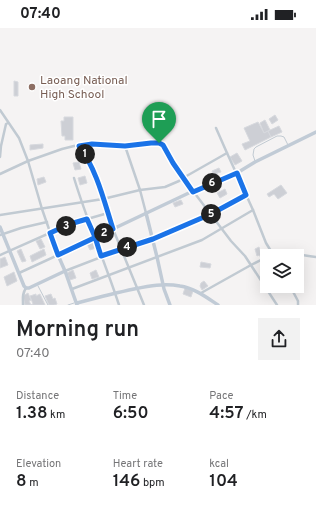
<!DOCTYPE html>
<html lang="en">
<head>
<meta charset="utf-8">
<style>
  body { margin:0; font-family:Overpass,sans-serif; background:#f2f2f2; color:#202124; height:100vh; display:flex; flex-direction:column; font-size:15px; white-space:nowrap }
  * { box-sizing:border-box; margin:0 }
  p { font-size:13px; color:#757577 }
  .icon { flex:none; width:22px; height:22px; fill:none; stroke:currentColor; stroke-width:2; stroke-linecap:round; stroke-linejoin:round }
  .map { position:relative; height:277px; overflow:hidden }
  .drawer { display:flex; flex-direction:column; background:#fff; flex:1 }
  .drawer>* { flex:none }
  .tools { position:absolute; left:260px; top:221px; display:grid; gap:8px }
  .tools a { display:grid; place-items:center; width:44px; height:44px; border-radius:0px; background:#fff; box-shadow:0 4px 16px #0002; font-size:20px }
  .pin { position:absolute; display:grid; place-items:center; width:34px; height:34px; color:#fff; margin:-41px -17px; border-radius:50% 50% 50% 0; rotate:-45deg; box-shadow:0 0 4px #0007 }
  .pin .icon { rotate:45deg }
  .km { position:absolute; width:20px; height:20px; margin:-10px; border-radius:50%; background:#222; color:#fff; font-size:11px; line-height:20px; text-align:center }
  .round { display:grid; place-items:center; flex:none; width:42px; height:42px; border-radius:0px; background:#f2f2f2 }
  .summary { display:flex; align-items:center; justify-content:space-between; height:68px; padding:0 16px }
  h1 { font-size:22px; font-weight:600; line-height:30px }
  .figures { display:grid; grid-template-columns:repeat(3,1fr); gap:6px; height:68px; padding:4px 16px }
  .figures div { display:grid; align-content:center }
  .figures b { font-size:17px; font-weight:600 }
  .figures small { font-size:11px; font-weight:400 }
  .figures p { font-size:11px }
  .status { display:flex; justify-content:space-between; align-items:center; height:28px; padding:0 20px; background:#fff; direction:ltr }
  .status svg { height:11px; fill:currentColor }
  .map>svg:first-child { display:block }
  .building { fill:#cdcfd5; stroke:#d7d9de }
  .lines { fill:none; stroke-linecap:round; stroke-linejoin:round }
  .lane { stroke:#c1cad2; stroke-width:1 }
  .street { stroke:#c1cad2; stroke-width:2.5 }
  .secondary { stroke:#c1cbd6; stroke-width:3.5 }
  .route-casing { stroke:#fff; stroke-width:8 }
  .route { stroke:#1a73e8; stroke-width:5 }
  .education-dot { fill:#8d6e63; stroke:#fff; stroke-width:1.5 }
  .labels { text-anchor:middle; stroke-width:3; stroke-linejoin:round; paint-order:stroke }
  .education-label { font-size:12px; fill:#785e54; stroke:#fff; text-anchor:start }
</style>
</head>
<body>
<div class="status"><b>07:40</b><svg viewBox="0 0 49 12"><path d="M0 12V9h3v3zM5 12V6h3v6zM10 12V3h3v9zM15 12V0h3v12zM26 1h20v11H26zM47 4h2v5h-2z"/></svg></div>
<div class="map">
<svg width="316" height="277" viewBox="0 0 316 277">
  <rect width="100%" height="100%" fill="#f5f3f3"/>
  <!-- building -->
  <g class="building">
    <path d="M14,53L18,54V68H14Z"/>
    <path d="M275,87L278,92L272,96L269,91Z"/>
    <path d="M64,89H73V112H65V108H62L61,93H64Z"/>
    <path d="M265,92L270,102L264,105L260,95Z"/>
    <path d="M258,94L264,105L268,103L271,109L245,122L242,116L250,113L244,100Z"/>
    <path d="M279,98L282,104L271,109L268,103Z"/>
    <path d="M43,116V120L30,122V117Z"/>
    <path d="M237,125L242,133L235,137L230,129Z"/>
    <path d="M79,134L81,141L75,142L73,135Z"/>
    <path d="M219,140L221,144L217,145L218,148L215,150L212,143Z"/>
    <path d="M85,148L87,155L80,157L78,150Z"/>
    <path d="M44,149L46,154L38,157L37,151Z"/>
    <path d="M281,157L287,165L278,171L274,166L269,169L267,166Z"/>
    <path d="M225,161L227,166L220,170L217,165Z"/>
    <path d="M181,172L183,176L175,179L173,175Z"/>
    <path d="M41,211L45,219L40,221L36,213Z"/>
    <path d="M93,213L96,220L90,222L87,216Z"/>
    <path d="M259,219L261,225L263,224L264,227L259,228V227L257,228L255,221Z"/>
    <path d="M21,221L26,233L22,234L17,223Z"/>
    <path d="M44,221L46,227L32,234L30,228Z"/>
    <path d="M5,229L8,237L0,240V231Z"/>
    <path d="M201,234L211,236L210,240L200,239Z"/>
    <path d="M73,242L76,250L70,252L67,245Z"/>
    <path d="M96,242L99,249L92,251L90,245Z"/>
    <path d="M14,244L17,253L7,258L4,249Z"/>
    <path d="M204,253L208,258L202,262L200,258L201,255Z"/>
    <path d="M185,260L193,263L191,269L183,266Z"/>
    <path d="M28,265L31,272L29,273L31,277H25L23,268Z"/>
    <path d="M36,266V268L40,266L45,277H31L33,276L30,268Z"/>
    <path d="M51,266L53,271L55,270L57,276L54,277H49L45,268Z"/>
  </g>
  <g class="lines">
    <!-- lane -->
    <g class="lane">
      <path d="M255,133L253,127L254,121L256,119L277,108H281L284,109L288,117"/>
      <path d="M38,258L48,277"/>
      <path d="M68,277L74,275"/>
    </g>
    <!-- street -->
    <g class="street">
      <path d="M0,82L19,110L28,133L42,181L58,227L19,245"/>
      <path d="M80,118L84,124L96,148L113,201L144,277"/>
      <path d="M125,118L140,162L146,185"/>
      <path d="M227,125L253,182L266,215L274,228"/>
      <path d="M0,129L1,118L6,96L8,95"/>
      <path d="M0,146L28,133L62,121L74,118L92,116L125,118L155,114L162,116L173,135L193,163L231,213L245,228L277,277"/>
      <path d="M74,150C87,193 105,234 119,277"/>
      <path d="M0,187L103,171L140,162L165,159L179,153L183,150L227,125L216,100"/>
      <path d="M0,207L21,200L47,194"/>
      <path d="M0,227L70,196L108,185"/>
      <path d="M269,228C285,223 300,227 316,229"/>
      <path d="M65,243L122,221L153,211L211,186L246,167"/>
      <path d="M290,258L298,273V277"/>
      <path d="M72,261L202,212L253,182"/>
      <path d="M201,265L251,237L267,229"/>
      <path d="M23,277C23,270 22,266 26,260"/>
    </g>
    <!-- secondary -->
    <g class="secondary">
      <path d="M146,185L157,229L164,261L170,277"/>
      <path d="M0,199L24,258L26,260H29L65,243"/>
      <path d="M77,275C96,270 115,265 134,261C149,258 164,255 180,258C194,260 206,269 218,277"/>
      <path d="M77,277L65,243L58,227L193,163L237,145L255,134L316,104"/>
    </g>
  </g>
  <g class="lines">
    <defs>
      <path id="route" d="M159,115H151L125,118L92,116L79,118C97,142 104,173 113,201L58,227L50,205L70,196L87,191L95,209L101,228L153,211L211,186L246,167L237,145L193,164L173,135L163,117L159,115"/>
    </defs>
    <!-- route casing -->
    <use href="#route" class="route-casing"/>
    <!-- route -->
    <use href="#route" class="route"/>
  </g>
  <!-- markers -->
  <circle class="education-dot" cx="32" cy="59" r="4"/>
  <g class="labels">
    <!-- education labels -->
    <g class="education-label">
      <text x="40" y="56">Laoang National<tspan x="40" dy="14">High School</tspan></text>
    </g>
  </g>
</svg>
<div class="tools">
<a><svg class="icon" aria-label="layers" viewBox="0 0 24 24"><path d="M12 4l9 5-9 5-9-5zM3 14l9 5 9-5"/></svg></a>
</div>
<div class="pin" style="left:159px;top:115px;background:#1e9e55"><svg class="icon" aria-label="arrive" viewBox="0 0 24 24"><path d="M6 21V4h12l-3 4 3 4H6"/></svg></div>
<b class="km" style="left:85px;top:126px">1</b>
<b class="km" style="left:104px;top:205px">2</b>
<b class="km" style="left:66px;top:198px">3</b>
<b class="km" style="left:127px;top:219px">4</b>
<b class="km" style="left:211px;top:186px">5</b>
<b class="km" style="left:212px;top:155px">6</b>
</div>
<section class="drawer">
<div class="summary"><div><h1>Morning run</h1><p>07:40</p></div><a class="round"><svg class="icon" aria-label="share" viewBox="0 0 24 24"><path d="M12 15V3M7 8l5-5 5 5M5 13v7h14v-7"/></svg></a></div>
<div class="figures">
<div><p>Distance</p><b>1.38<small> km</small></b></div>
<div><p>Time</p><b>6:50</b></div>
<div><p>Pace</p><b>4:57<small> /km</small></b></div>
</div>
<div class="figures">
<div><p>Elevation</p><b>8<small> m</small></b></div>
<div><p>Heart rate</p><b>146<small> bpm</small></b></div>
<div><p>kcal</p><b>104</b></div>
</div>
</section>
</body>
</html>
